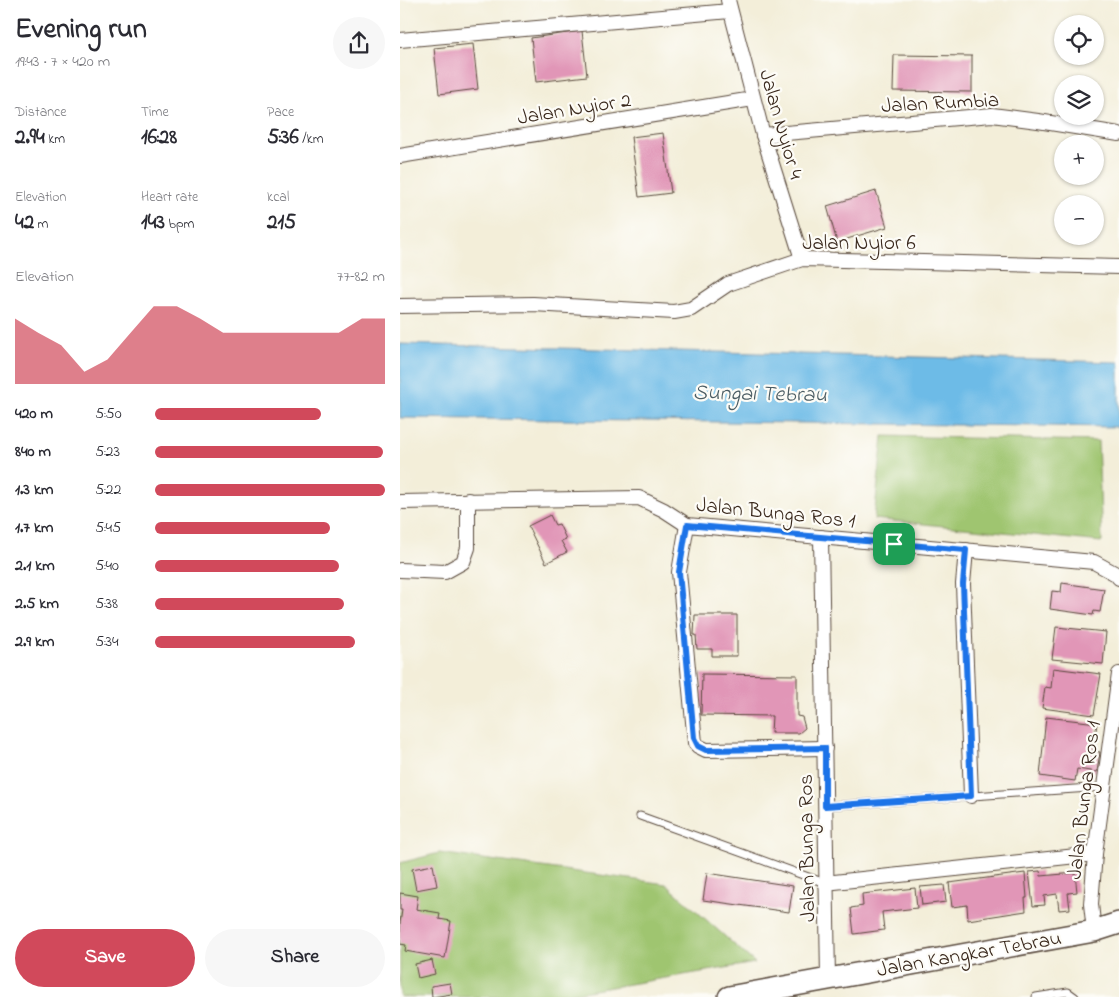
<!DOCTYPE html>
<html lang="en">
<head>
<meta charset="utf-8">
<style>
  body { margin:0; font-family:"Indie Flower",sans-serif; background:#f7f7f7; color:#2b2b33; height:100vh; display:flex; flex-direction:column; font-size:19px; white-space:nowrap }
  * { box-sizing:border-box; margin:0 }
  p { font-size:16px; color:#7c7c81 }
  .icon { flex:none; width:28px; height:28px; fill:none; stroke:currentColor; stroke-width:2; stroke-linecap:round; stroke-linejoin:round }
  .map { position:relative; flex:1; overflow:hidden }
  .sheet { display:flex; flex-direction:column; background:#fff; width:400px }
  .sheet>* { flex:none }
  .fabs { position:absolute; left:654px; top:15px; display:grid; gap:10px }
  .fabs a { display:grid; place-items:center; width:50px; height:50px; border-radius:50%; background:#fff; box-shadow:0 1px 4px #0004; font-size:25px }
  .pin { position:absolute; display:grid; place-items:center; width:42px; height:42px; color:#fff; margin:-21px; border-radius:10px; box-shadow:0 2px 8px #0006 }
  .round { display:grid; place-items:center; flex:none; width:52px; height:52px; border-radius:26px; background:#f7f7f7 }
  .headline { display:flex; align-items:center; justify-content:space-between; height:85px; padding:0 15px }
  h1 { font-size:28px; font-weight:800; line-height:38px }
  .stats { display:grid; grid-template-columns:repeat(3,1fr); gap:8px; height:85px; padding:5px 15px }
  .stats div { display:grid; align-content:center }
  .stats b { font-size:21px; font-weight:800 }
  .stats small { font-size:14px; font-weight:400 }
  .stats p { font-size:14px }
  .chart { height:140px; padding:10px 15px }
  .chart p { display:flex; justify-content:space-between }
  .chart svg { width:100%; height:90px; margin-top:5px; fill:#d1495b; opacity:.7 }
  .cta { display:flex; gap:10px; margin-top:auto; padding:10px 15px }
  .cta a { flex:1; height:58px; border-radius:30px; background:#d1495b; color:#fff; font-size:20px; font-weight:800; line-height:58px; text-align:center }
  .cta a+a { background:#f7f7f7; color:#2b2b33 }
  ul { padding:0 15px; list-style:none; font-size:16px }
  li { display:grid; grid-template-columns:80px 60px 1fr; align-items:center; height:38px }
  li i { height:12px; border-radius:6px; background:#d1495b }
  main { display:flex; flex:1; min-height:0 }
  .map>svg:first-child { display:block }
  .green { fill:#9fc56f; stroke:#6d7846 }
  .water { fill:#6dbbe7; stroke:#547282 }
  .building { fill:#e196b7 }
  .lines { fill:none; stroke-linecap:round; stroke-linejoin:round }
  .lane-casing { stroke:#57473a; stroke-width:9 }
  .street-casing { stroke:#57473a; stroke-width:16 }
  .primary-casing { stroke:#57473a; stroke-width:24 }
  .lane { stroke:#fff; stroke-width:7 }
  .street { stroke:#fff; stroke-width:14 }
  .primary { stroke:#fff; stroke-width:21 }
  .route-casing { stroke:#fff; stroke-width:10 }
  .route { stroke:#1a73e8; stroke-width:6 }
  .labels { text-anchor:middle; stroke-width:4.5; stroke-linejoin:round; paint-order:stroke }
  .street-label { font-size:21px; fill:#3b2a1e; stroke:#fdfcf7 }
  .water-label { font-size:22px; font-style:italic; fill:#4c5d64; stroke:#fdfcf7 }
</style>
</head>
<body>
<main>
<section class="sheet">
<div class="headline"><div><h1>Evening run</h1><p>19:43 · 7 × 420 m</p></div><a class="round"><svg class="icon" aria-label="share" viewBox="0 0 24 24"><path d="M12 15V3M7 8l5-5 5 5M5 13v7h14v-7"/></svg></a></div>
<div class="stats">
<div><p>Distance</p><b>2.94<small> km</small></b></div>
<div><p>Time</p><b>16:28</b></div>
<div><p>Pace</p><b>5:36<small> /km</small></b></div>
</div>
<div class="stats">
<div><p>Elevation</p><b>42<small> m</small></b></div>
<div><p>Heart rate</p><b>143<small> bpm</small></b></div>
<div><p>kcal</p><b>215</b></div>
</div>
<div class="chart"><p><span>Elevation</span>77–82 m</p>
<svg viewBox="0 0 160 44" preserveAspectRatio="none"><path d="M0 44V12L10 19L20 25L30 38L40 32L50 19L60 6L70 6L80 12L90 19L100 19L110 19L120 19L130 19L140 19L150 12L160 12V44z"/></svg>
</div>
<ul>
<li><b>420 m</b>5:50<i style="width:72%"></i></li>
<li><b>840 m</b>5:23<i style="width:99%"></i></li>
<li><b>1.3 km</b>5:22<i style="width:100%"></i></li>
<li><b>1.7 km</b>5:45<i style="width:76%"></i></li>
<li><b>2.1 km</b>5:40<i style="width:80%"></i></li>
<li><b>2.5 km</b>5:38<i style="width:82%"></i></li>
<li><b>2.9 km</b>5:34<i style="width:87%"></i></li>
</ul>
<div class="cta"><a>Save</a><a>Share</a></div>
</section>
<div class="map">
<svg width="719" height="997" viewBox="0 0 719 997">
  <rect width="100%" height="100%" fill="#fdfcf7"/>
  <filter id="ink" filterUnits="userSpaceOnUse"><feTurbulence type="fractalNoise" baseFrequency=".02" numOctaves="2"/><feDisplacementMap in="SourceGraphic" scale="10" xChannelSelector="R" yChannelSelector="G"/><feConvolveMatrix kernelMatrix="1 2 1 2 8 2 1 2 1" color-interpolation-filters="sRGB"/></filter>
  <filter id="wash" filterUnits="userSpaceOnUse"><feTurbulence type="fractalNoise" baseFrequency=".0096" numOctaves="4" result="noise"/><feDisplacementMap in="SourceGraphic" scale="20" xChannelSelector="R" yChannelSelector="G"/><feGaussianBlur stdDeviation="1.12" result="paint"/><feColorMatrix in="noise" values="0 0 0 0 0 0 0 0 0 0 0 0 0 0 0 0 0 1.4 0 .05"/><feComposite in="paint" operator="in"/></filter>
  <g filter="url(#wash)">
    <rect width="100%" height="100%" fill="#f3eed9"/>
    <!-- green -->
    <g class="green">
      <path d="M483,436L698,441L702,542L474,519Z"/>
      <path d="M39,853L266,884L355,963L152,997H0V863Z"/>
    </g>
    <!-- water -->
    <path class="water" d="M0,344L719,362V427L0,418Z"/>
    <g id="blocks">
      <!-- building -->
      <g class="building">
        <path d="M182,31L187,76L136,82L131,38Z"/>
        <path d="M73,44L78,89L39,94L34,48Z"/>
        <path d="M494,55L572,56V92L493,91Z"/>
        <path d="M263,133L271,193L239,197L231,137Z"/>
        <path d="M476,191L487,227L437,242L427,206Z"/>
        <path d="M150,515L155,525L159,524L166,539L161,541L167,552L146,563L128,526Z"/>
        <path d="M662,583L704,589L700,612L694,611L693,615L650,609L652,591L661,592Z"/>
        <path d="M295,615H337V656H312V649H297L296,635H294Z"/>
        <path d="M656,627L706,632L703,664L652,659Z"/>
        <path d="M653,668L701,674L694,715L642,708L645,687L651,688Z"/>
        <path d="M302,674L397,675V716L402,717L405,728L399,733H371L372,716L301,715Z"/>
        <path d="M646,717L697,723L693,751L700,752L697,772L677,769L675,781L640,776Z"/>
        <path d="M33,865L37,886L16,890L12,869Z"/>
        <path d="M640,871L641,876L675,873L677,892L668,893L670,909L659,910L657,894L644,896L645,905L633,906L629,872Z"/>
        <path d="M307,873L393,886L389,912L303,900Z"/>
        <path d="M625,873L627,898H625L626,911L568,920L567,905L552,907L549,883Z"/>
        <path d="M544,885L546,902L522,905L520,887Z"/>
        <path d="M515,888L517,908L482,912L484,930L454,934L451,908L463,906L462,894Z"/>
        <path d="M0,893L18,896L16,909L40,913L39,919L51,921L45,958L5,951L6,945L0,944V923L2,910H0Z"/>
        <path d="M32,960L35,974L18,978L15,964Z"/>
        <path d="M50,983L52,994L32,997L31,986Z"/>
      </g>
    </g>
  </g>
  <g filter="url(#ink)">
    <use href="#blocks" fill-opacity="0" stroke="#57473a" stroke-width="1"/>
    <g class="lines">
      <defs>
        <g id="lane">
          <path d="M425,806L704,787"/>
          <path d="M240,816L425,883"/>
          <path d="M636,997L668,992L675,997"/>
        </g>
        <g id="street">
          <path d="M328,0L363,135L402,259"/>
          <path d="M0,40L330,11"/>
          <path d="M363,135L592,115L638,121L719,134"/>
          <path d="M0,156L353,99"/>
          <path d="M0,306L133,304L274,312L291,309L328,284L402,259L719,267"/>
          <path d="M0,502L239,498L264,510L287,525L694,562L716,574L719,578"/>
          <path d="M287,525L279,572L295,743L298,746L306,750L425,748"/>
          <path d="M421,537L428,979"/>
          <path d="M566,550L563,584L571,796"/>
          <path d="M0,570L45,572L63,562L68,548V500"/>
          <path d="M425,883L695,854"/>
          <path d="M694,931L691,904L695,854L719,674"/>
        </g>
        <path id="primary" d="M329,997L694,931L719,923"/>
      </defs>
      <!-- lane casing -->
      <use href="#lane" class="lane-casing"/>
      <!-- street casing -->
      <use href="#street" class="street-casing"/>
      <!-- primary casing -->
      <use href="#primary" class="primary-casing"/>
      <!-- lane -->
      <use href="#lane" class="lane"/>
      <!-- street -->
      <use href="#street" class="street"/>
      <!-- primary -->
      <use href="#primary" class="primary"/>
    </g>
  </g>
  <g class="lines" filter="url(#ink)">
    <defs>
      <path id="route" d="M287,525L566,550L563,584L571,796L425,806V748L306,750L298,746L294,738L279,572Z"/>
    </defs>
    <!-- route casing -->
    <use href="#route" class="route-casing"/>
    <!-- route -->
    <use href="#route" class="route"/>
  </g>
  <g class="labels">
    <!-- street labels -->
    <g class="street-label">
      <text transform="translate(540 102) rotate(-3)" y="7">Jalan Rumbia</text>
      <text transform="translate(174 108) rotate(-9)" y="7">Jalan Nyior 2</text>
      <text transform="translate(382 124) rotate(74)" y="7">Jalan Nyior 4</text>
      <text x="459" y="249">Jalan Nyior 6</text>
      <text transform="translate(376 512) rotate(6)" y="7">Jalan Bunga Ros 1</text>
      <text transform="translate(683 800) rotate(-83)" y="7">Jalan Bunga Ros 1</text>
      <text transform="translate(406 848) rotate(-91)" y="7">Jalan Bunga Ros</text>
      <text transform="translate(569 953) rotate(-10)" y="7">Jalan Kangkar Tebrau</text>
    </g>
    <!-- water labels -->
    <g class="water-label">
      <text transform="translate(360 392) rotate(1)" y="8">Sungai Tebrau</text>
    </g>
  </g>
</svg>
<div class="fabs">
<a><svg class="icon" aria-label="locate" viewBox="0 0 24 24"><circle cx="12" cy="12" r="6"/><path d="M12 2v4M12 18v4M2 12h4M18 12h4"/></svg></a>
<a><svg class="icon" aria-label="layers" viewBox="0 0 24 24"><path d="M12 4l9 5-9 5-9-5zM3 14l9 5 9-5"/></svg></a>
<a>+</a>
<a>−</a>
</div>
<div class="pin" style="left:494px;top:544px;background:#1e9e55"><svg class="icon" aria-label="arrive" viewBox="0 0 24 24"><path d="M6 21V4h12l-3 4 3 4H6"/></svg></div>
</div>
</main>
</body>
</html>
